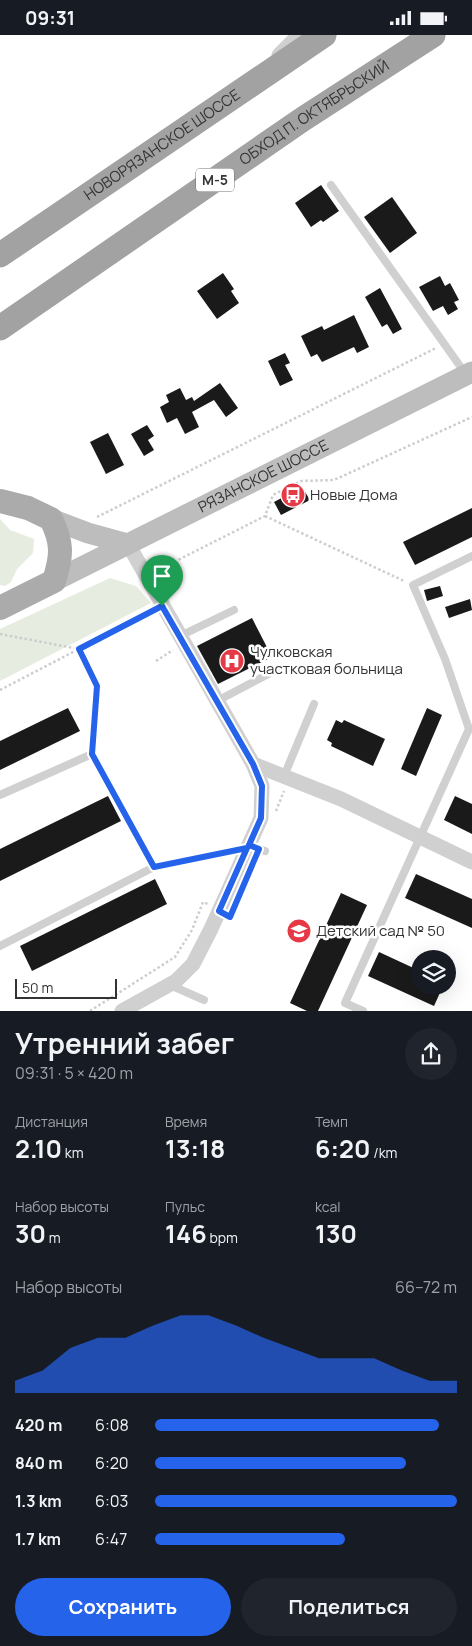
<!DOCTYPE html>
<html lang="ru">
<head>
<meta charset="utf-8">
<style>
  body { margin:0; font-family:Manrope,sans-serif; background:#20242c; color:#f1f3f6; height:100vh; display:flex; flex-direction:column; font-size:19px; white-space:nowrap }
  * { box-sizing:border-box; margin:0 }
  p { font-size:16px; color:#9ea1a6 }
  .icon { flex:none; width:28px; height:28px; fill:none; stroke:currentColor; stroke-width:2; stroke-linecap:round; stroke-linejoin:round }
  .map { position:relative; height:976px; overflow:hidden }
  .panel { display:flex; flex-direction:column; background:#171b24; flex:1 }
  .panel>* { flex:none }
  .fabs { position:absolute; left:411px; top:915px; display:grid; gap:10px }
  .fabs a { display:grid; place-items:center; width:45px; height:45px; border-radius:50%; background:#171b24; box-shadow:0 5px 20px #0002; font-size:25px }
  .scale { position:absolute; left:15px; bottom:12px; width:102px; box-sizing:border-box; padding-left:5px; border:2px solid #333; border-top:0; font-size:14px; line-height:18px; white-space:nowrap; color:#333; -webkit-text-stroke:4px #fff; paint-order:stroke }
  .pin { position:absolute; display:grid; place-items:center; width:42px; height:42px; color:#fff; margin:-51px -21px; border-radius:50% 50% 50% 0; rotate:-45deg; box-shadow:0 0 5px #0007 }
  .pin .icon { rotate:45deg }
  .round { display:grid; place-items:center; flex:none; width:52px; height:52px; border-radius:26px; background:#20242c }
  .head { display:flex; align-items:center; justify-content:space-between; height:85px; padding:0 15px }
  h1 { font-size:28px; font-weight:700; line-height:38px }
  .metrics { display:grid; grid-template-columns:repeat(3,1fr); gap:8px; height:85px; padding:5px 15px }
  .metrics div { display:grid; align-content:center }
  .metrics b { font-size:25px; font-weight:700 }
  .metrics small { font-size:14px; font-weight:400 }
  .metrics p { font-size:14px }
  .chart { height:140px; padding:10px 15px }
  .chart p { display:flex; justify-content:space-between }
  .chart svg { width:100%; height:90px; margin-top:5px; fill:#2563eb; opacity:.7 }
  .action { display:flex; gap:10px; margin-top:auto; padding:10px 15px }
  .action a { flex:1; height:58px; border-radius:30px; background:#2563eb; color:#fff; font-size:20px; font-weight:700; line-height:58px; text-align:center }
  .action a+a { background:#20242c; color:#f1f3f6 }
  ul { padding:0 15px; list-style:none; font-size:16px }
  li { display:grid; grid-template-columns:80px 60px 1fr; align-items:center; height:38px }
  li i { height:12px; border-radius:6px; background:#2563eb }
  .status { display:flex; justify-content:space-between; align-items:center; height:35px; padding:0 25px; background:#171b24; direction:ltr }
  .status svg { height:14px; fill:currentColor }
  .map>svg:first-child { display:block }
  .green { fill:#e6ecdf }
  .building { fill:#1a1a1a }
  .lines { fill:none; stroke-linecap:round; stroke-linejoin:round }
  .path { stroke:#cdcdcd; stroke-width:2.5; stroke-dasharray:2.5 2.5; stroke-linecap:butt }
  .service { stroke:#d0d0d0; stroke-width:8 }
  .minor { stroke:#d0d0d0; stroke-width:15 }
  .secondary { stroke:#bdbdbd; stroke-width:21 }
  .primary { stroke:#ababab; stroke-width:24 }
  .trunk { stroke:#a2a2a2; stroke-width:25 }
  .route-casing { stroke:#fff; stroke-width:10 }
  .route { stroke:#2563eb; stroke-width:6 }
  .labels { text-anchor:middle; stroke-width:5; stroke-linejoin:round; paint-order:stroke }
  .shield { fill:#fff; stroke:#707070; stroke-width:1 }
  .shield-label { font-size:14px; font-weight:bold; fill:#333 }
  .street-label { font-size:15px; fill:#333; stroke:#fff }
  .poi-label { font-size:15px; fill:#333; stroke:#fff; text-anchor:start }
</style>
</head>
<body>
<div class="status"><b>09:31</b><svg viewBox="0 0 49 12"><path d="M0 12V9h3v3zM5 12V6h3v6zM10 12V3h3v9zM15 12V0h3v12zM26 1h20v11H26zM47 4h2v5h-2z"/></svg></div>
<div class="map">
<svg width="472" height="976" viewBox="0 0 472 976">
  <rect width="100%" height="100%" fill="#fff"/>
  <!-- green -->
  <g class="green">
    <path d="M0,484L10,495L34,504L33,518L17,534L11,547L5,551L0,550Z"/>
    <path d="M110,543L136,551L151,568L0,646V594Z"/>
  </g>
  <!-- building -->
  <g class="building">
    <path d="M321,150L339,176L323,187L321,185L311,192L295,168Z"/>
    <path d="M392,162L417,198L390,218L364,182Z"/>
    <path d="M223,238L234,254L231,256L239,268L217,284L197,256Z"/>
    <path d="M440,241L445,251L450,248L459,265L454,267L458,274L448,280L443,271L433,276L419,252Z"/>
    <path d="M380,253L402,294L393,299L387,289L382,292L365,262Z"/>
    <path d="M354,280L369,312L357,318L354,312L322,327L317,319L311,322L301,301L322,291L324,295Z"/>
    <path d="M285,318L290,328L285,330L293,345L280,351L268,326Z"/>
    <path d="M220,348L238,373L226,382L214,365L192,377L199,392L185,399L177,383L167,388L160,372L169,367L166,360L180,353L186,365L192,362L194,366Z"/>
    <path d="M147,390L154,401L148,405L154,415L144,421L131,399Z"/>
    <path d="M108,398L124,430L106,439L90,407Z"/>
    <path d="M302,452L310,465L281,480L274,467Z"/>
    <path d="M472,473V502L415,530L403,507Z"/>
    <path d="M440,551L443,561L427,566L424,555Z"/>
    <path d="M470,564L472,575L449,583L445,572Z"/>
    <path d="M252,583L272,622L218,649L197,611Z"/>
    <path d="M68,673L80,696L0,735V706Z"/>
    <path d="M427,673L442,680L416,741L401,734Z"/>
    <path d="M336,685L342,688L344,685L385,704L373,731L331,711L332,708L327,705Z"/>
    <path d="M108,761L121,786L0,846V814Z"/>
    <path d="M455,761L472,769V799L444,785Z"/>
    <path d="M416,839L472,864V893L405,863Z"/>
    <path d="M155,844L167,869L32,936L20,911Z"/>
    <path d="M341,858L367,870L318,976H307L290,968Z"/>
    <path d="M379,917L420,936V951H443L434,971L368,941Z"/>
  </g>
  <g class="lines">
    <!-- path -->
    <g class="path">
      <path d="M265,481L404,546"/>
      <path d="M97,482L436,313"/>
      <path d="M169,553L178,525L265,481L273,460L301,446L334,445L472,382"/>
      <path d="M0,599L79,614L97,651L93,710"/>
      <path d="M156,626L173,615"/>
      <path d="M0,655L152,576"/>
      <path d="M276,776L284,756"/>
      <path d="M90,976L175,922L192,895L203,867L208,869"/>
    </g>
    <!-- service -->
    <g class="service">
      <path d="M331,150L465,338"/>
      <path d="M180,601L234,575"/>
      <path d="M217,666L276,635"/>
      <path d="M284,741L314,669"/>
      <path d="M0,760L92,719L154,832L247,813"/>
      <path d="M249,810L265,816"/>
      <path d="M0,911L154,832"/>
      <path d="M170,950L204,965"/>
      <path d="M363,976L345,968L469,694L445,624L413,550L472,521"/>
    </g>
    <!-- minor -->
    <g class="minor">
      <path d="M279,20L299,0"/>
      <path d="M253,729L341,764L472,827"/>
      <path d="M122,976L176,946L193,929L211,894L261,783L262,751L253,729L128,509"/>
    </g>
    <!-- secondary -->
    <g class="secondary">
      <path d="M51,484L88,498L128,509"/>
      <path id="s1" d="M54,546L472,337"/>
    </g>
    <!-- primary -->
    <path class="primary" d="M0,466L28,473L51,484C63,508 62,521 54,546L0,573"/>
    <!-- trunk -->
    <g class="trunk">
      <path id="s2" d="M0,220L324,0"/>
      <path id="s3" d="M0,293L303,84L433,0"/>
    </g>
  </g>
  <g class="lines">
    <defs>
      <path id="route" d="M162,571L253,729L262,751L261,783L249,810L259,814L230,882L219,876L247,813L154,832L92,719L97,651L79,614Z"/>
    </defs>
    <!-- route casing -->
    <use href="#route" class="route-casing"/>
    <!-- route -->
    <use href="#route" class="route"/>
  </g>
  <!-- icons -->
  <defs>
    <symbol id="bus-disc" viewBox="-11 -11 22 22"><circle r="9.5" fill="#e63946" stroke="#fff"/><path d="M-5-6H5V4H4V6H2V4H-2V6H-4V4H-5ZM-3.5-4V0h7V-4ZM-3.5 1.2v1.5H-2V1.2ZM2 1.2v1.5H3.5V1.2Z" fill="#fff"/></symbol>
    <symbol id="hospital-disc" viewBox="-11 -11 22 22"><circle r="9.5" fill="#e63946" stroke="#fff"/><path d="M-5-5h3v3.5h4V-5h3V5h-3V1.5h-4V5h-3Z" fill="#fff"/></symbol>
    <symbol id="school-disc" viewBox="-11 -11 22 22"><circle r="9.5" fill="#e63946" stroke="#fff"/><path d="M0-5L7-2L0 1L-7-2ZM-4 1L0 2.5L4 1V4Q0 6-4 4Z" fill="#fff"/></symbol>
  </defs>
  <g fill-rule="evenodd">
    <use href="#bus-disc" x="279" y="446" width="28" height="28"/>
    <use href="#hospital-disc" x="218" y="612" width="28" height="28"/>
    <use href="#school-disc" x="285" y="882" width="28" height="28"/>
  </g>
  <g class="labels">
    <!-- shield labels -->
    <rect class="shield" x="196" y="133.5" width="38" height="23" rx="4"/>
    <g class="shield-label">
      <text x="215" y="150">М-5</text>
    </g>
    <!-- street labels -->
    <g class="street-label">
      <text dy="5" stroke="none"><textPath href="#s3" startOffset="381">ОБХОД П. ОКТЯБРЬСКИЙ</textPath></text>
      <text dy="5" stroke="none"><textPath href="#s2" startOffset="196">НОВОРЯЗАНСКОЕ ШОССЕ</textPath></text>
      <text dy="5" stroke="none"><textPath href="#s1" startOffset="234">РЯЗАНСКОЕ ШОССЕ</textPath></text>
    </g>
    <!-- poi labels -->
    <g class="poi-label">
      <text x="310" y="465">Новые Дома</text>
      <text x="250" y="622">Чулковская<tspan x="250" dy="17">участковая больница</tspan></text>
      <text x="316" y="901">Детский сад № 50</text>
    </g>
  </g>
</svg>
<div class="fabs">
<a><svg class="icon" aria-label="layers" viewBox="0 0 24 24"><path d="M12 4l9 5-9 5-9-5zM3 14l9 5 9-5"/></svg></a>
</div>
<div class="scale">50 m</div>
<div class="pin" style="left:162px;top:571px;background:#1e9e55"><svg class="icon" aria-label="arrive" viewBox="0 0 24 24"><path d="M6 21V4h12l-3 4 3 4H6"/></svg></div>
</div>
<section class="panel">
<div class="head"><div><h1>Утренний забег</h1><p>09:31 · 5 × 420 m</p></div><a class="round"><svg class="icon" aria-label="share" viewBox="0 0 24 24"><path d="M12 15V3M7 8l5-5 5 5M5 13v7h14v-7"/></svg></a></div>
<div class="metrics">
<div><p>Дистанция</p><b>2.10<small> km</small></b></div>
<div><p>Время</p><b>13:18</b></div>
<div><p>Темп</p><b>6:20<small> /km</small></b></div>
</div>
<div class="metrics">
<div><p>Набор высоты</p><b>30<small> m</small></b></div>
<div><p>Пульс</p><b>146<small> bpm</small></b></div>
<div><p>kcal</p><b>130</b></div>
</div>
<div class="chart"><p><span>Набор высоты</span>66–72 m</p>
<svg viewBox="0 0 160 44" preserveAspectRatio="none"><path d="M0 44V38L10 33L20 22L30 17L40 17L50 11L60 6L70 6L80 11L90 17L100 22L110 27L120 27L130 27L140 33L150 38L160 38V44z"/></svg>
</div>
<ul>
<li><b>420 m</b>6:08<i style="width:94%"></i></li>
<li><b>840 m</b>6:20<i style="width:83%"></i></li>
<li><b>1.3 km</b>6:03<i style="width:100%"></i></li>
<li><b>1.7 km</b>6:47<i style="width:63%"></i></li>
</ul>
<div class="action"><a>Сохранить</a><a>Поделиться</a></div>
</section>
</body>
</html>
